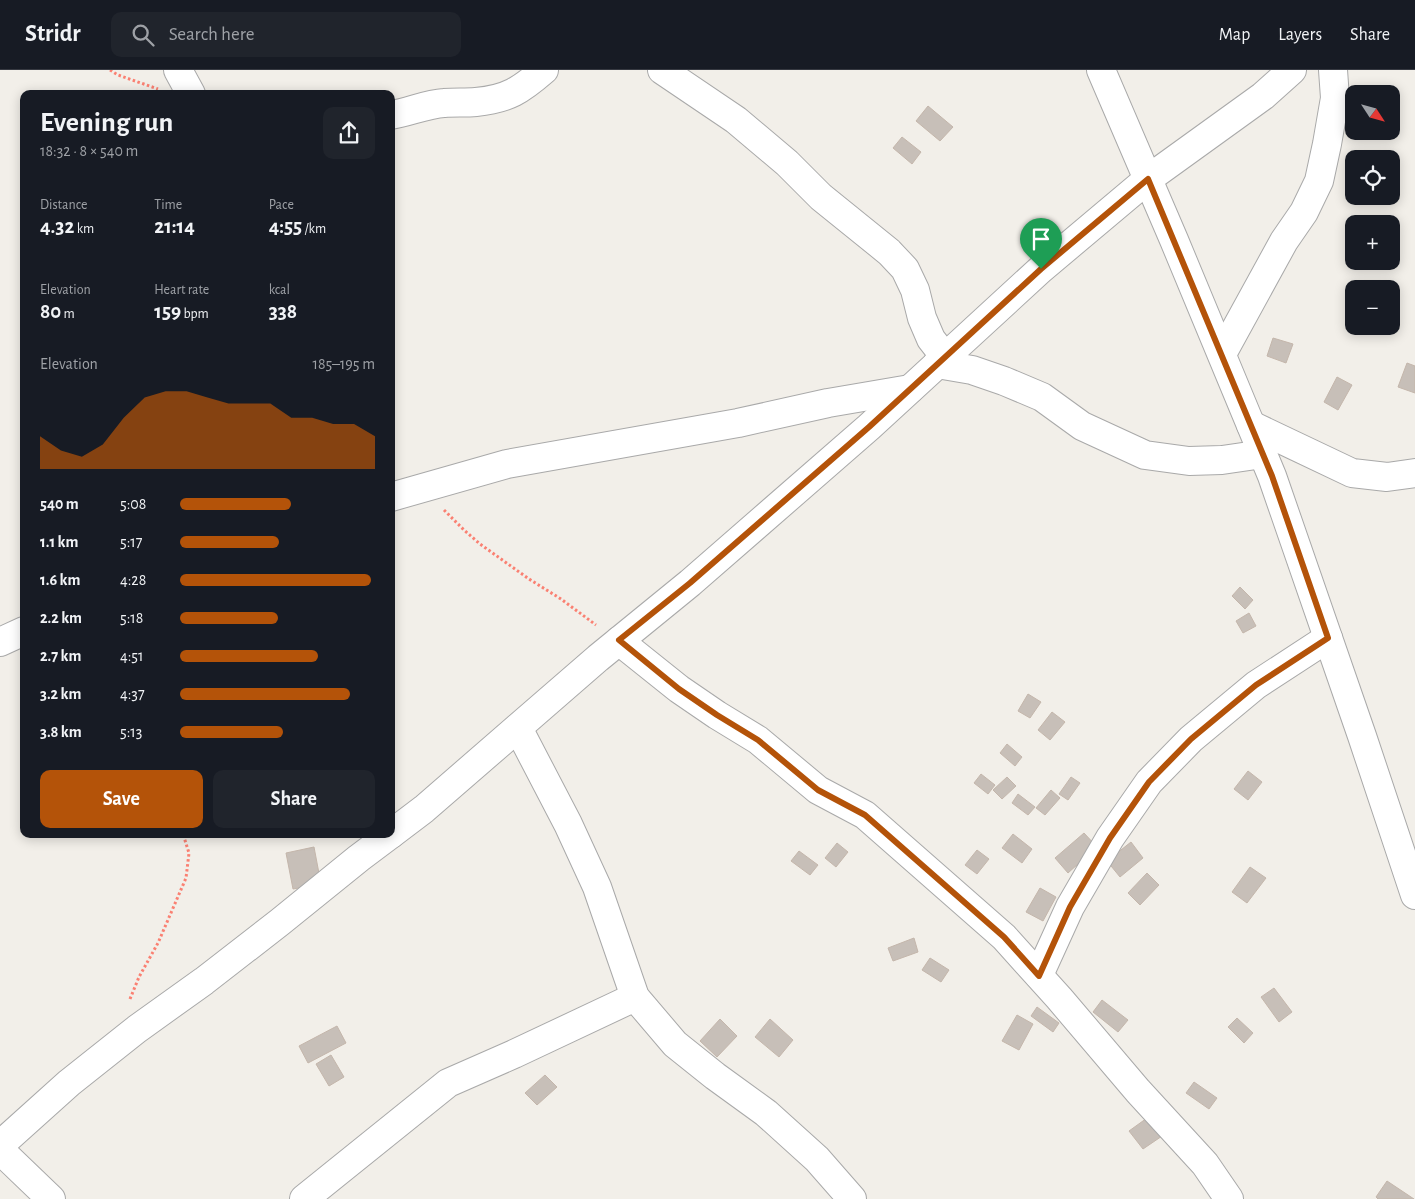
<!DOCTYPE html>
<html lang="en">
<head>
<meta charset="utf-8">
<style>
  body { margin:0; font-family:"Alegreya Sans",sans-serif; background:#20242c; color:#f1f3f6; height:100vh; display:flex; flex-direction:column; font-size:19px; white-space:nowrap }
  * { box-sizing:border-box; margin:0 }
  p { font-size:16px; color:#9ea1a6 }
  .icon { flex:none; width:28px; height:28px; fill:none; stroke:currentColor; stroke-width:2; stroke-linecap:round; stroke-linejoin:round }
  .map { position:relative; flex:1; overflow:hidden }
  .sheet { position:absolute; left:20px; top:20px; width:375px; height:748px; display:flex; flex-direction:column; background:#171b24; border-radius:10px; box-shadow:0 2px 12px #0003 }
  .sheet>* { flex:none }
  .needle { width:32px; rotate:126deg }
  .controls { position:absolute; left:1345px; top:15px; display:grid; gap:10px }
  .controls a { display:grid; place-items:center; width:55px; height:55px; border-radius:10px; background:#171b24; box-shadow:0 2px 12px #0003; font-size:25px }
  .pin { position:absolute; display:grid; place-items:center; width:42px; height:42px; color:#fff; margin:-51px -21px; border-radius:50% 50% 50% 0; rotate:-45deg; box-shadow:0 0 5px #0007 }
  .pin .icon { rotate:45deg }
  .round { display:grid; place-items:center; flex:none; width:52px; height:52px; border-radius:10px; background:#20242c }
  .summary { display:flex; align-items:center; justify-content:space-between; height:85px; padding:0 20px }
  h1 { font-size:28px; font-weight:700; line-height:38px }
  .metrics { display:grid; grid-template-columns:repeat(3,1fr); gap:8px; height:85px; padding:5px 20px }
  .metrics div { display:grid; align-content:center }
  .metrics b { font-size:21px; font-weight:700 }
  .metrics small { font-size:14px; font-weight:400 }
  .metrics p { font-size:14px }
  .chart { height:140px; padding:10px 20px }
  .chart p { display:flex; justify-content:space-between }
  .chart svg { width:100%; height:90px; margin-top:5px; fill:#b45309; opacity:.7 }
  .cta { display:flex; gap:10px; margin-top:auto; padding:10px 20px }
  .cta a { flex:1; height:58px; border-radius:10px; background:#b45309; color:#fff; font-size:20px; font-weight:700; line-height:58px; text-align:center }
  .cta a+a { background:#20242c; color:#f1f3f6 }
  ul { padding:0 20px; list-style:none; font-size:16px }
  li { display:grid; grid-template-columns:80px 60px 1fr; align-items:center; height:38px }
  li i { height:12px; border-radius:6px; background:#b45309 }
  header { display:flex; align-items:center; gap:30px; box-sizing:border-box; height:70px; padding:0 25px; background:#171b24; border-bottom:1px solid #363941 }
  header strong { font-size:24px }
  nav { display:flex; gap:28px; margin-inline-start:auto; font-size:18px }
  .search { width:350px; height:45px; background:#20242c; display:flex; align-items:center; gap:12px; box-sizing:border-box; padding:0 18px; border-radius:10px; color:#9ea1a6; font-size:19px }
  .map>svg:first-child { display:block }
  .building { fill:#c7bfb8; stroke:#c4b6ab }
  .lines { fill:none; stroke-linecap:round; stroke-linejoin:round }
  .minor-casing { stroke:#a9a9a9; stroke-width:30 }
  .tertiary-casing { stroke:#a9a9a9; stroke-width:30 }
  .path { stroke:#fa8072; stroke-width:3; stroke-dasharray:2.5 2.5; stroke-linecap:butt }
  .minor { stroke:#fff; stroke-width:28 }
  .tertiary { stroke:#fff; stroke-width:28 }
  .route-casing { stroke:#fff; stroke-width:10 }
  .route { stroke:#b45309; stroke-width:6 }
</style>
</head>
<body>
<header>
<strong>Stridr</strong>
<div class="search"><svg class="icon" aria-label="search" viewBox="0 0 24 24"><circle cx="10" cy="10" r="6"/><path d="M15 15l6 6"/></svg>Search here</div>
<nav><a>Map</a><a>Layers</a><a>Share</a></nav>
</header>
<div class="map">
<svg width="1415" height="1129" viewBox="0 0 1415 1129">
  <rect width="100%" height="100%" fill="#f2efe9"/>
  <!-- building -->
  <g class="building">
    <path d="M928,36L953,57L940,71L916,51Z"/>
    <path d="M902,67L921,82L912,94L893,78Z"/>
    <path d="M1273,268L1293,274L1286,293L1267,286Z"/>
    <path d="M1407,293L1415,296V323L1398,317Z"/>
    <path d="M1337,307L1352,315L1338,340L1324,332Z"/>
    <path d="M1240,517L1253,530L1245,539L1232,526Z"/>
    <path d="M1249,543L1256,556L1243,563L1236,551Z"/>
    <path d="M1028,624L1041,632L1030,648L1018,641Z"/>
    <path d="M1052,642L1065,652L1050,670L1038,660Z"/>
    <path d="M1007,674L1022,687L1015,696L1000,683Z"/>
    <path d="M1248,701L1262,712L1248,730L1234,719Z"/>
    <path d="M981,704L995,715L988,724L974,713Z"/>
    <path d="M1007,707L1016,716L1002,729L993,720Z"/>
    <path d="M1071,707L1080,713L1068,730L1059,724Z"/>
    <path d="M1051,720L1060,728L1045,745L1036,738Z"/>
    <path d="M1018,724L1035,737L1028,745L1012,733Z"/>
    <path d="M1084,763L1097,777L1068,803L1055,788Z"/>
    <path d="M1013,764L1032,779L1022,793L1002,778Z"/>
    <path d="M1131,772L1143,788L1120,807L1107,791Z"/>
    <path d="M837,773L848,782L836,797L825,788Z"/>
    <path d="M314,777L321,814L293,819L286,783Z"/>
    <path d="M977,780L989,789L977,804L965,795Z"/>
    <path d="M799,781L818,795L810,805L791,791Z"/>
    <path d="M1250,797L1266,808L1247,833L1232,822Z"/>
    <path d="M1147,803L1159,815L1140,835L1128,823Z"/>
    <path d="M1040,818L1056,827L1043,851L1026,842Z"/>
    <path d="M914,868L918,882L893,891L888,878Z"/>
    <path d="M930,888L949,900L941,912L922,900Z"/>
    <path d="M1274,918L1292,942L1279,952L1261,927Z"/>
    <path d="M1102,930L1128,950L1118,962L1093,942Z"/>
    <path d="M1037,937L1059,953L1053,962L1031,946Z"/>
    <path d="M1017,945L1033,954L1019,980L1002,971Z"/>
    <path d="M1237,948L1253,963L1244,973L1228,957Z"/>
    <path d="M720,949L737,966L717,987L700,971Z"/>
    <path d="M770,949L793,970L779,987L755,967Z"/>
    <path d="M337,956L346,973L308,993L299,976Z"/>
    <path d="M331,985L344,1007L329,1016L316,994Z"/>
    <path d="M545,1005L557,1017L537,1035L525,1023Z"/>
    <path d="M1194,1012L1217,1028L1209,1039L1186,1023Z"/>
    <path d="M1154,1043L1168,1062L1143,1079L1129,1061Z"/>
    <path d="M1387,1111L1414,1129H1378L1376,1127Z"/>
  </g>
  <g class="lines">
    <defs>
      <g id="minor">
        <path d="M178,0L191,24"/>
        <path d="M662,0L736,50L787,93L821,127L889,182L905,199L915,220L922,248L931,269L945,287"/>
        <path d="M391,45C409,42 427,34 444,33C455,32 465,33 476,32C508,29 521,20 544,0"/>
        <path d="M1222,284L1284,171L1304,142L1319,111L1327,74L1335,28L1333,0"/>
        <path d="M937,294L972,300L1004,311L1042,327L1082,356L1145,385L1189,391L1222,390L1263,384"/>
        <path d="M1251,355L1352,403L1387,407L1415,403"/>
        <path d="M391,427L507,394L738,353L828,333L910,319"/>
        <path d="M619,571L679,619L717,645L758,670L818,720L865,745L1004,867L1059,928L1138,1021L1205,1094L1229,1129"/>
        <path d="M0,572L24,561"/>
        <path d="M518,658L568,754L597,817L635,927L675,974L715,1006L766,1043L817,1089L852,1129"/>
        <path d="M391,764L424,739L598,588L690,513L869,357L1041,199L1148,109L1263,26L1292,0"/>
        <path d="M1039,905L1070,837L1110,768L1149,712L1191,669L1256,615L1328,568"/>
        <path d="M0,1075L69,1013L137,959L204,911L280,852L359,788L391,764"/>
        <path d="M0,1080L51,1129"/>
        <path d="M304,1129L448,1013L514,984L635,927"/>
      </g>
      <path id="tertiary" d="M1101,0L1174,170L1272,406L1362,666L1415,825"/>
    </defs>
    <!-- minor casing -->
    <use href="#minor" class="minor-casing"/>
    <!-- tertiary casing -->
    <use href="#tertiary" class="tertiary-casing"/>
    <!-- path -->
    <g class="path">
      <path d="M110,0L118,5L158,19"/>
      <path d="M444,440L464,460L480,474L529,509L561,529L596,555"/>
      <path d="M130,929L139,907L158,873L186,808L189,783L183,764"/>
    </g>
    <!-- minor -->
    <use href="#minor" class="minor"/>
    <!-- tertiary -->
    <use href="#tertiary" class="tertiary"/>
  </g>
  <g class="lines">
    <defs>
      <path id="route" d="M1148,109L1272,406L1328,568L1256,615L1191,669L1149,712L1110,768L1070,837L1039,906L1004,867L865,745L818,720L758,670L717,645L679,619L619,570L690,513L869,357L1041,199Z"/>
    </defs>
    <!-- route casing -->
    <use href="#route" class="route-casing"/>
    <!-- route -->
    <use href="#route" class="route"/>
  </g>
</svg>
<div class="controls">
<a><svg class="needle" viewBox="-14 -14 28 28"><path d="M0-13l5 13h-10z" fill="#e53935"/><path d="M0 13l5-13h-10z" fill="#9ea1a6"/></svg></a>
<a><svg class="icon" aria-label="locate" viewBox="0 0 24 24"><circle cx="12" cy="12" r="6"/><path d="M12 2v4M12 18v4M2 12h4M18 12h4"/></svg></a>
<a>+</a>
<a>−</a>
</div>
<div class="pin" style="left:1041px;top:199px;background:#1e9e55"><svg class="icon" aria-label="arrive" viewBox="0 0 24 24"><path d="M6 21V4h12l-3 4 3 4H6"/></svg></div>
<section class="sheet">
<div class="summary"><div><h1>Evening run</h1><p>18:32 · 8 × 540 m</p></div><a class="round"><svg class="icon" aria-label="share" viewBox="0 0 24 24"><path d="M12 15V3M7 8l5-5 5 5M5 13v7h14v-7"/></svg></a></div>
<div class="metrics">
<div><p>Distance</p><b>4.32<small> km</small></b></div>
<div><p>Time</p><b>21:14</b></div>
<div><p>Pace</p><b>4:55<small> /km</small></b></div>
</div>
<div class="metrics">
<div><p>Elevation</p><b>80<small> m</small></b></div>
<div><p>Heart rate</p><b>159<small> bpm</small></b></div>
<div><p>kcal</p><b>338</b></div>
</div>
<div class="chart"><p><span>Elevation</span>185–195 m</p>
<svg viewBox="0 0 160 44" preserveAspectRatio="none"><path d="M0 44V28L10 35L20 38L30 32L40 19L50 9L60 6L70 6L80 9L90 12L100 12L110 12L120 19L130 19L140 22L150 22L160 28V44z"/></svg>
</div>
<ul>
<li><b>540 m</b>5:08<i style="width:57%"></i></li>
<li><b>1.1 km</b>5:17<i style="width:51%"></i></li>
<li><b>1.6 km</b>4:28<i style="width:98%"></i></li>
<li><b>2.2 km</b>5:18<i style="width:50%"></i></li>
<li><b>2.7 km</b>4:51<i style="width:71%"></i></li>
<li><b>3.2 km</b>4:37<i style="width:87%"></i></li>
<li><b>3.8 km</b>5:13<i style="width:53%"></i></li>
</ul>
<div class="cta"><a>Save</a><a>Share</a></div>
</section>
</div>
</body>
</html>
